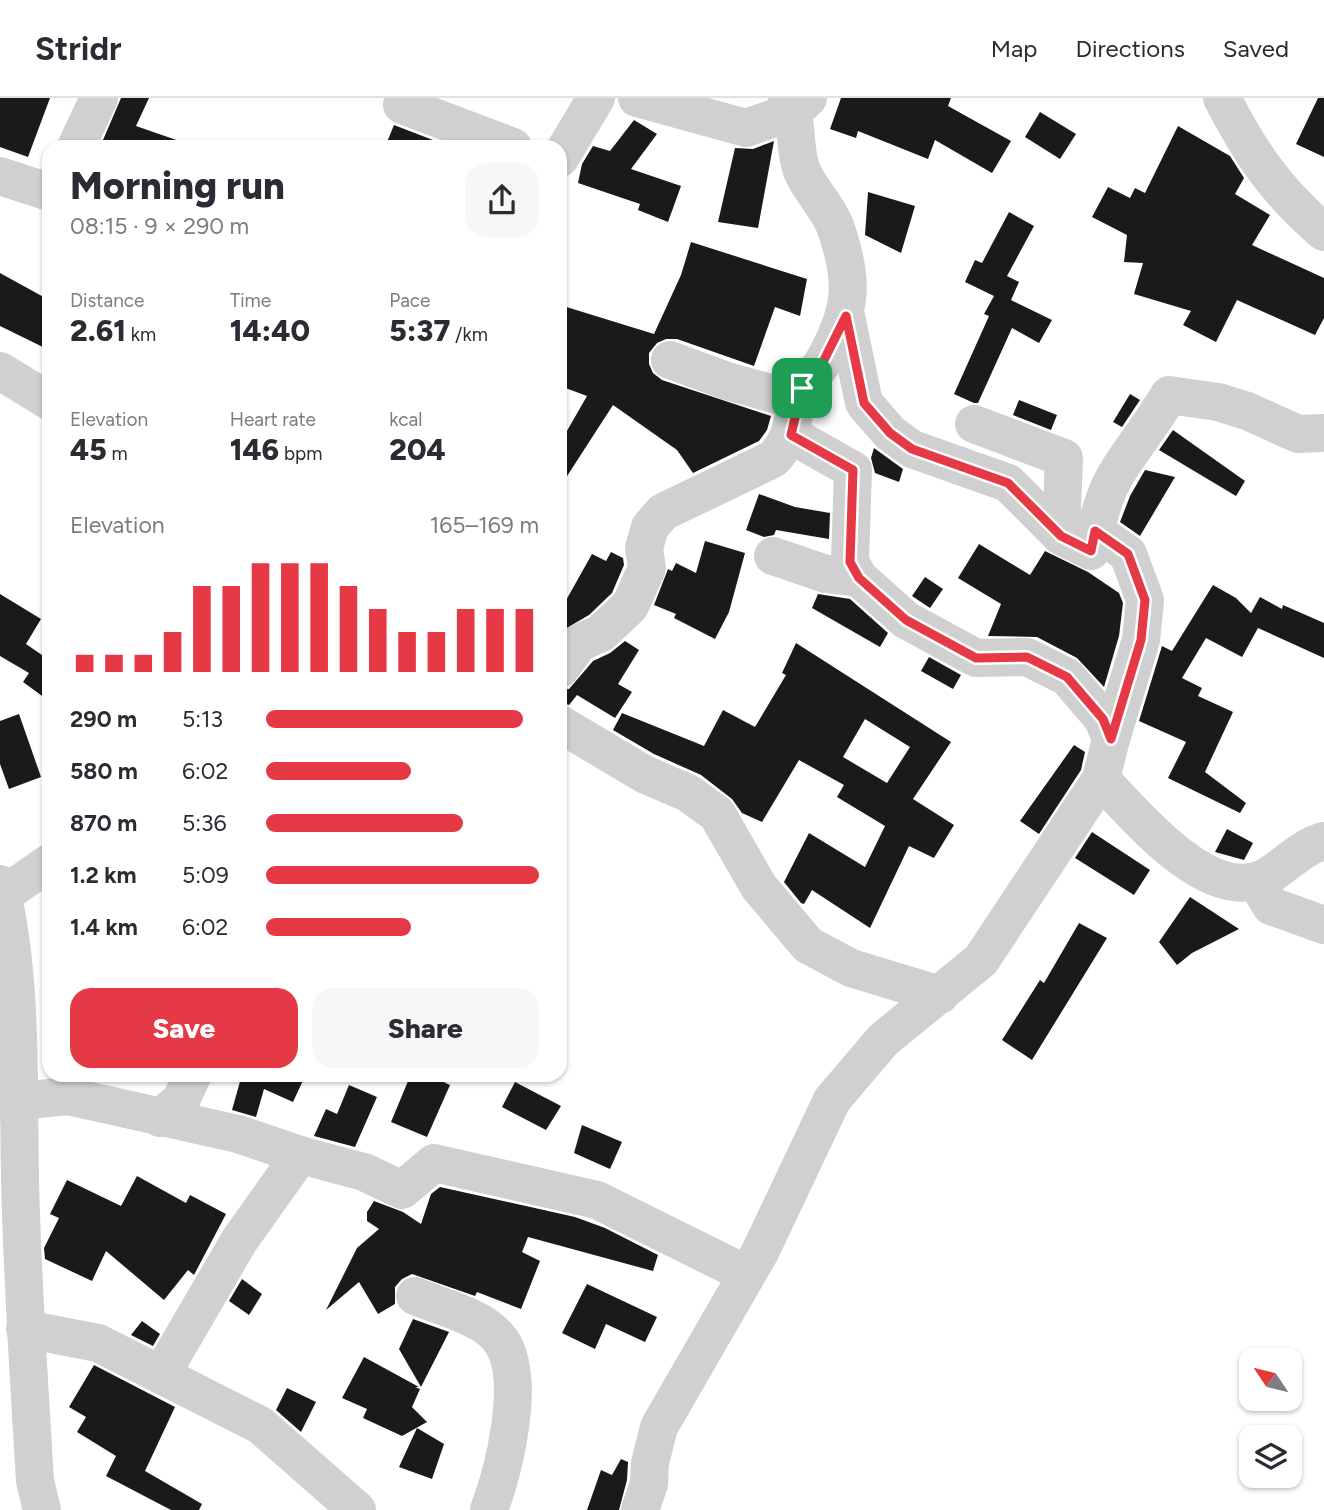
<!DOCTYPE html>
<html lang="en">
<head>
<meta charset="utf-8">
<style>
  body { margin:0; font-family:Figtree,sans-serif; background:#f7f7f7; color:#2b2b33; height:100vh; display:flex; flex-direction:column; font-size:26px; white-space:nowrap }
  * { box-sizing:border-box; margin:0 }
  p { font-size:23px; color:#7c7c81 }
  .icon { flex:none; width:38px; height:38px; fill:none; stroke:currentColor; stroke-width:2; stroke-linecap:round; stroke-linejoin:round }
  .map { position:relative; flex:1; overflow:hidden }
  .drawer { position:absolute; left:42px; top:42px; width:525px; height:942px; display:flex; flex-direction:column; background:#fff; border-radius:21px; box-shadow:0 2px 5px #0004 }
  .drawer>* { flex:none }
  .needle { width:46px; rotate:305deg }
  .tools { position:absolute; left:1239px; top:1250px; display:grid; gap:14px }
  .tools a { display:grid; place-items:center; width:63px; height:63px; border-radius:14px; background:#fff; box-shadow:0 2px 5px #0004; font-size:35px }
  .pin { position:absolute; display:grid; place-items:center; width:60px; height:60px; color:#fff; margin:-30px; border-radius:14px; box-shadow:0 4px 10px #0006 }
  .round { display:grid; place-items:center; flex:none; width:74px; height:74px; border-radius:21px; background:#f7f7f7 }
  .overview { display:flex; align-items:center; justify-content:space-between; height:119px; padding:0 28px }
  h1 { font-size:38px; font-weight:800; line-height:52px }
  .metrics { display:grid; grid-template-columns:repeat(3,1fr); gap:10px; height:119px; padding:7px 28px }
  .metrics div { display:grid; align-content:center }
  .metrics b { font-size:30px; font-weight:800 }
  .metrics small { font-size:19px; font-weight:400 }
  .metrics p { font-size:19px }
  .chart { height:196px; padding:14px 28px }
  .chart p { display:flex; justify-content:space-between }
  .chart svg { width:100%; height:126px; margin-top:7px; stroke:#e63946; stroke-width:6 }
  .primary-button { display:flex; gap:14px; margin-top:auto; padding:14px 28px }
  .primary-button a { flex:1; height:80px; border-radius:21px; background:#e63946; color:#fff; font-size:28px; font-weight:800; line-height:80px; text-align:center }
  .primary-button a+a { background:#f7f7f7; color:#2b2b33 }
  ul { padding:0 28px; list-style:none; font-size:23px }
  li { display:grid; grid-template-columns:112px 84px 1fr; align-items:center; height:52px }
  li i { height:18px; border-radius:9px; background:#e63946 }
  header { display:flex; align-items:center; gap:42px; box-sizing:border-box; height:98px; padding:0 35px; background:#fff; border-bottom:2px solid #e1e1e2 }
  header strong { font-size:33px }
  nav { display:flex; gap:38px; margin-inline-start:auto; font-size:24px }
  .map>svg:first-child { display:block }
  .building { fill:#1a1a1a; fill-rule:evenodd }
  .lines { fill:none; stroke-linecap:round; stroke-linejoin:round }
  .minor { stroke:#d0d0d0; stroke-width:38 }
  .route-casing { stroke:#fff; stroke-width:14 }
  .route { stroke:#e63946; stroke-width:9 }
</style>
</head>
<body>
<header>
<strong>Stridr</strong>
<nav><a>Map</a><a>Directions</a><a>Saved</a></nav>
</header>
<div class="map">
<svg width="1324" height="1412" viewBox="0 0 1324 1412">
  <rect width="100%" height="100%" fill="#fff"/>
  <!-- building -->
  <g class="building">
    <path d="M0,0H50L28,59L0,49Z"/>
    <path d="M121,0H149L136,28L185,45L184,49H100Z"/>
    <path d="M841,0H951L948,8L1011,43L992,75L935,42L928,61L858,33L856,40L830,31Z"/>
    <path d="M1318,0H1324V59L1296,46Z"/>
    <path d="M1040,14L1076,36L1060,61L1025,39Z"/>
    <path d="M634,22L657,36L631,71L681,88L668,124L638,112L640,106L578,85L582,66L593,48L610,53Z"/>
    <path d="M394,27L451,49H385Z"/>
    <path d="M1178,28L1230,58L1244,80L1235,96L1270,117L1252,147L1324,180V220L1315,237L1237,202L1216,244L1183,227L1191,213L1134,196L1143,165L1124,164L1127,137L1092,119L1108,89L1130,100L1135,90L1145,95Z"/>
    <path d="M774,43L758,130L718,124L735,50L753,51Z"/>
    <path d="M868,94L915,108L901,155L865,137Z"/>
    <path d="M1009,114L1034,128L1007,178L1019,184L1011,202L1052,222L1039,245L1012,230L978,305H974L954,296L989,218L984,216L994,198L965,184L975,162L982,165Z"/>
    <path d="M691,144L807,181L800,218L775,209L754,268L677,241H666L657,245L649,255V266L653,275L662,282L771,318L767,332L759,343L693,375L677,352L613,307L560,389V345L587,298L560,288V207L654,236L681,177Z"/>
    <path d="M0,175L49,202V252L0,228Z"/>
    <path d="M1130,296L1140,302L1122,329L1113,324Z"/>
    <path d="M1019,302L1057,317L1051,332L1013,317Z"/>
    <path d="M1173,332L1245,383L1236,398L1159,352Z"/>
    <path d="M874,350L903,371L899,384L875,375L871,360Z"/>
    <path d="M1145,372L1175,379L1140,438L1120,424L1130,398Z"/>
    <path d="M759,396L795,409L830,415L829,441L776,432L774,437L764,439L746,432Z"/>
    <path d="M705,443L745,455L729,514L715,541L674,520L676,516L654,507L668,471L672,473L676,465L696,475Z"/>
    <path d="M979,446L1030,477L1045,453L1088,474L1119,495L1123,505L1119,538L1104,589L1077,560L1037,539L988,538L1001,506L958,480Z"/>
    <path d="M611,454L623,460L624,467L612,495L589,517L560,534V513L592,456L606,463Z"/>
    <path d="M925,479L943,491L930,510L912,498Z"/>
    <path d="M1213,487L1236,500L1251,515L1260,499L1282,511L1283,507L1324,525V560L1258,530L1242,559L1206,540L1182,580L1202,590L1198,598L1233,614L1205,674L1246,705L1240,715L1168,680L1186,644L1139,623L1162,548L1172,553Z"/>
    <path d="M0,496L41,521L26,546L42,557L49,547V603L23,584L29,575L0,558Z"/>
    <path d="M818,496L850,501L888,535L880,549L812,510Z"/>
    <path d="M625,543L639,552L618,586L632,594L615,620L577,597L569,607L560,604V592L569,591L593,563L610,555Z"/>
    <path d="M796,545L951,644L913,701L954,727L934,760L909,748L870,830L812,792L804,806L801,805L784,784L809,735L865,769L885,728L837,699L844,687L799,662L762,724L742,715L732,701L701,677L654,656L613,632L622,615L704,648L723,612L755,629L786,577L782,575ZM865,621L910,649L887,685L843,659Z"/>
    <path d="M929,559L961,577L953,591L921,573Z"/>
    <path d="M19,616L41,679L9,691L0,666V623Z"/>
    <path d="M1074,647L1085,654L1081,672L1039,736L1020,723Z"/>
    <path d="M1227,731L1253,745L1244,762L1215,754Z"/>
    <path d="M1092,734L1150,772L1134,797L1075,760Z"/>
    <path d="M1190,799L1239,831L1192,855L1177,867L1159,844Z"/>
    <path d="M1079,825L1107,840L1032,962L1002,942L1040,882L1044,885Z"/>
    <path d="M234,976H306L293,1004L264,991L256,1019L232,1012L241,980Z"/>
    <path d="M411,976H426L450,987L427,1039L391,1024Z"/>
    <path d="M515,984L561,1008L546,1032L502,1009Z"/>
    <path d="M349,987L377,999L355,1049L314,1038L326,1011L337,1016Z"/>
    <path d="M582,1027L622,1044L610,1071L574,1055Z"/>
    <path d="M137,1078L186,1105L190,1097L226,1116L194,1177L188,1172L164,1202L106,1153L92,1183L45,1161L44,1150L59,1120L50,1116L67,1082L121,1108Z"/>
    <path d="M440,1089L575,1119L605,1130L658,1157L653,1173L528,1139L522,1154L540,1163L521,1211L477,1194L475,1198L412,1176L402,1181L395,1189V1206L378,1216L359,1184L326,1212L357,1150L379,1131L367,1123V1114L374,1103L403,1114L421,1126L431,1096Z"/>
    <path d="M242,1181L262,1196L249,1217L229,1203Z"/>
    <path d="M587,1186L657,1219L645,1244L606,1226L595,1251L562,1235Z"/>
    <path d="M413,1221L449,1234L421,1289L399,1251Z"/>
    <path d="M142,1223L160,1236L153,1248L131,1237Z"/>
    <path d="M364,1259L419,1289H415L420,1291L412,1309L427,1324L402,1338L363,1320L367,1311L342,1300Z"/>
    <path d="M94,1267L175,1309L145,1373L202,1406L199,1412H171L106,1378L116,1358L77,1334L86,1319L69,1309Z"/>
    <path d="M287,1290L316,1304L301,1334L276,1312Z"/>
    <path d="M417,1330L444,1346L432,1381L399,1369Z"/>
    <path d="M621,1361L628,1364L627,1382L619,1412H587L601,1372L612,1377Z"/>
  </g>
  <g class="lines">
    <!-- minor -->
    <g class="minor">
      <path d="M637,0L746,30L794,13L808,0"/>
      <path d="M1222,0C1250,55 1277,94 1324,134"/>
      <path d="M402,7L513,49"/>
      <path d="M76,49L99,0"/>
      <path d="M560,60L596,0"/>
      <path d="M0,78L49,94"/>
      <path d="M846,218L864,305L890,335L912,351L1008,385L1061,438L1091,453C1096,426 1105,392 1120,370C1136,345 1154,323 1169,297L1218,304L1247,313L1298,336L1324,335"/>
      <path d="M670,262L727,283L799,303"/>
      <path d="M0,273L49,303"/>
      <path d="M974,326L1064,360L1061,438"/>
      <path d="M1095,433L1128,456L1145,502L1141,542L1111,641"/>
      <path d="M773,458L826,476L859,480"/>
      <path d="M560,571L579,545L601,535L630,508L647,470L644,450L650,429L663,414L773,361C800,332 788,316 803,289C808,280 818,273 823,264C852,213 855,184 835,128C827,108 810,92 802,73C793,49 799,23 787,0"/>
      <path d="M560,626L644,676L688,695L717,716L759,789L808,847L851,870L940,897"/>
      <path d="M1101,681C1134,716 1202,798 1256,783C1277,778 1297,750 1324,743"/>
      <path d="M1256,783L1271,808L1324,827"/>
      <path d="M0,786C23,881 18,982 20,1079C22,1180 29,1281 35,1383L42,1412"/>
      <path d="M3,797L49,765"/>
      <path d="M0,1005L68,998L238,1036L300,1057L364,1074L402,1092L434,1065L597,1102L746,1176"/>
      <path d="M160,1020L181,1002L193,976"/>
      <path d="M415,1198C441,1209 485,1219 501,1243C527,1280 504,1372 489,1412"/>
      <path d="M25,1231L98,1245L260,1327L357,1412"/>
      <path d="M161,1277L239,1143L300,1057"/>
      <path d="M640,1412L649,1386L650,1365L659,1329L760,1154L832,1002L883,942L981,862L1101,681L1111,641L1103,621L1067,579L1027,559L976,560L906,522L859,480L850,464L853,372L791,337"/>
    </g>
  </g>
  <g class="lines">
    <defs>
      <path id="route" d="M846,218L864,305L890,335L912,351L1008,385L1061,438L1091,453L1095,433L1128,456L1145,502L1141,542L1111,641L1103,621L1067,579L1027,559L976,560L906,522L859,480L850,464L853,372L791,337L802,290L822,266Z"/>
    </defs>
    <!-- route casing -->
    <use href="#route" class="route-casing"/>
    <!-- route -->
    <use href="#route" class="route"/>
  </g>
</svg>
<div class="tools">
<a><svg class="needle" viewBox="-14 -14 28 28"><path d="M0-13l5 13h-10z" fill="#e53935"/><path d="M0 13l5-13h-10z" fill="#7c7c81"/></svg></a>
<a><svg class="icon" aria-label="layers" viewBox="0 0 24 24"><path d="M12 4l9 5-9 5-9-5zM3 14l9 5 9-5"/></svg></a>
</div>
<div class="pin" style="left:802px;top:290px;background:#1e9e55"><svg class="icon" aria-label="arrive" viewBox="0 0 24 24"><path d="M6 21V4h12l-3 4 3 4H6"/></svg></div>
<section class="drawer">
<div class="overview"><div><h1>Morning run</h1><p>08:15 · 9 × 290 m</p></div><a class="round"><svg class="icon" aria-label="share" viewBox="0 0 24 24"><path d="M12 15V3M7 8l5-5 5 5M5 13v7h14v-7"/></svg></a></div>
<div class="metrics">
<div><p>Distance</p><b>2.61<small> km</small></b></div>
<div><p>Time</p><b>14:40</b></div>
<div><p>Pace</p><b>5:37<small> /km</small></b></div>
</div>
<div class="metrics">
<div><p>Elevation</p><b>45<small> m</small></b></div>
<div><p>Heart rate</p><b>146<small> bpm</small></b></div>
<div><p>kcal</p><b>204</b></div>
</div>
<div class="chart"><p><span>Elevation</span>165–169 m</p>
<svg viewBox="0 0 160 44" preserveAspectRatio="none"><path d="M5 44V38M15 44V38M25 44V38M35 44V30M45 44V14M55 44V14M65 44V6M75 44V6M85 44V6M95 44V14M105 44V22M115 44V30M125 44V30M135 44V22M145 44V22M155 44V22"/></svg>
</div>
<ul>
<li><b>290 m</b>5:13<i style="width:94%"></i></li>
<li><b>580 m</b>6:02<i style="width:53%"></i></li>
<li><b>870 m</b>5:36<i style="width:72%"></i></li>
<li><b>1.2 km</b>5:09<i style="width:100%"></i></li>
<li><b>1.4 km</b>6:02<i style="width:53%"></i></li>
</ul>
<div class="primary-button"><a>Save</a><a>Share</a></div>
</section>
</div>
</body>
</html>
